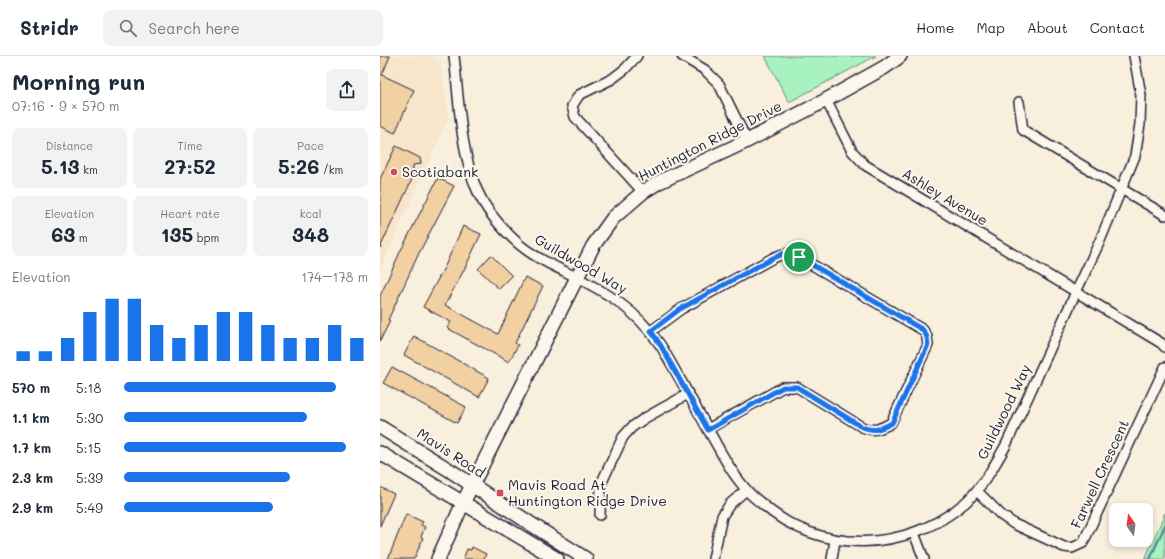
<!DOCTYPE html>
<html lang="en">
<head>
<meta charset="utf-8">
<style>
  body { margin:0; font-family:Mali,sans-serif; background:#f2f2f3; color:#1f2937; height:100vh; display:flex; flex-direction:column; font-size:15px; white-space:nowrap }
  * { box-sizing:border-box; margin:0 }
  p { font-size:13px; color:#747a83 }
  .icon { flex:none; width:22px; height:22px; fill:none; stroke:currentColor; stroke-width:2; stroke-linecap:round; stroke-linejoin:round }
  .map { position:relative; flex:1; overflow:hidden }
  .sheet { display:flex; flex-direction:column; background:#fff; width:380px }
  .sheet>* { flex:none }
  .needle { width:26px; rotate:346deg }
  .tools { position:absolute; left:729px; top:447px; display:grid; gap:8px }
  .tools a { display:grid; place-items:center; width:44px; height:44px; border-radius:8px; background:#fff; box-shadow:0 2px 6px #0003; font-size:20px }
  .pin { position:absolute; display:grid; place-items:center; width:34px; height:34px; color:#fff; margin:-17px; border:2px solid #fff; border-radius:50%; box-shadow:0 1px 4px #0007 }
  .round { display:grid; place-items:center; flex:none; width:42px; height:42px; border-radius:8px; background:#f2f2f3 }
  .headline { display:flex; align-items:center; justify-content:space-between; height:68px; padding:0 12px }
  h1 { font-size:22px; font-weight:800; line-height:30px }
  .stats { display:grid; grid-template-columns:repeat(3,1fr); gap:6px; height:68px; padding:4px 12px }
  .stats div { display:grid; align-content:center; border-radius:8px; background:#f2f2f3; text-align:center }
  .stats b { font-size:20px; font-weight:800 }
  .stats small { font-size:11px; font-weight:400 }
  .stats p { font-size:11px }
  .chart { height:112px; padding:8px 12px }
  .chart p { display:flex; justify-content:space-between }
  .chart svg { width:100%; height:72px; margin-top:4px; stroke:#1a73e8; stroke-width:6 }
  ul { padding:0 12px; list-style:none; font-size:13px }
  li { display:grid; grid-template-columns:64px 48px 1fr; align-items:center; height:30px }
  li i { height:10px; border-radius:5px; background:#1a73e8 }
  header { display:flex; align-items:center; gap:24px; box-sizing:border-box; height:56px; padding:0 20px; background:#fff; border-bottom:1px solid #e0e1e3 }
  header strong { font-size:19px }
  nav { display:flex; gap:22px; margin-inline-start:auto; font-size:14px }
  .search { width:280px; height:36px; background:#f2f2f3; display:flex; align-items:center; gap:10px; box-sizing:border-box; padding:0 14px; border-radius:8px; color:#747a83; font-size:15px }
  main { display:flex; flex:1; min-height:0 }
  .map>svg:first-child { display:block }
  .built { fill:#f7e6cb }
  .green { fill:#a8f2c0; stroke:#658a7e }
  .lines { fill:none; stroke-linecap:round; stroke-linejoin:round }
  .stream { stroke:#5c8c9b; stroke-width:2.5 }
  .building { fill:#f1d0a2; stroke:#22223b }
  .street-casing { stroke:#22223b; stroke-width:12 }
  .secondary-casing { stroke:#22223b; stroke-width:16 }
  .street { stroke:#fbf7ec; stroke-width:9 }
  .secondary { stroke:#fbf7ec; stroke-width:13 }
  .route-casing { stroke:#fff; stroke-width:8 }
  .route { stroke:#1a73e8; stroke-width:5 }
  .poi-dot { fill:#d1495b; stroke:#fbf7ec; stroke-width:1.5 }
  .labels { text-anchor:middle; stroke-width:4; stroke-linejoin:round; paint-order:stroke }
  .street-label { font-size:14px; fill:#22223b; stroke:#fbf7ec }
  .poi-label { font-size:14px; fill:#22223b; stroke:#fbf7ec; text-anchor:start }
</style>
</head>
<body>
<header>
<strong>Stridr</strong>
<div class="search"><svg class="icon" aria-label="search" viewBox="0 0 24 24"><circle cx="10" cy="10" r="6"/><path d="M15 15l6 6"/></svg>Search here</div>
<nav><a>Home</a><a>Map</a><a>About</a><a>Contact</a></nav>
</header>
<main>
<section class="sheet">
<div class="headline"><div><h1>Morning run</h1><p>07:16 · 9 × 570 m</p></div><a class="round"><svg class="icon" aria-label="share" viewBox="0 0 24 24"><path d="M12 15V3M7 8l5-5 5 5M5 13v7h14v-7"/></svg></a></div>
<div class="stats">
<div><p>Distance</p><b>5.13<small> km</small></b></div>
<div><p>Time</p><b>27:52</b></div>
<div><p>Pace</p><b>5:26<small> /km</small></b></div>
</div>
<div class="stats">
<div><p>Elevation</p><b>63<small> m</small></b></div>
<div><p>Heart rate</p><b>135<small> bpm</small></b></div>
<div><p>kcal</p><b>348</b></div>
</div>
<div class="chart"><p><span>Elevation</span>174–178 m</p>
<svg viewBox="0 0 160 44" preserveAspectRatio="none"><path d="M5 44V38M15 44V38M25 44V30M35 44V14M45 44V6M55 44V6M65 44V22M75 44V30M85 44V22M95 44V14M105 44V14M115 44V22M125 44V30M135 44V30M145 44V22M155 44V30"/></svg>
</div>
<ul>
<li><b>570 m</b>5:18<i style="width:87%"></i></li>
<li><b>1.1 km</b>5:30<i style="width:75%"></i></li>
<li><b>1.7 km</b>5:15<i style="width:91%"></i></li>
<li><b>2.3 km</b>5:39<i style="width:68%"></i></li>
<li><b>2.9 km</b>5:49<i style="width:61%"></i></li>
</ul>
</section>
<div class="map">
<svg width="785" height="503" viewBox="0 0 785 503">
  <rect width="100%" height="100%" fill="#f9efdd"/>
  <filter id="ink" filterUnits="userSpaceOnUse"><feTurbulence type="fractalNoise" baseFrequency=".025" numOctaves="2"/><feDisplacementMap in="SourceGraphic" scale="8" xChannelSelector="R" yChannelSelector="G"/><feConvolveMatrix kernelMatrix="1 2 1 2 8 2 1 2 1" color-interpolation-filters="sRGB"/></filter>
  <g filter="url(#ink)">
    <!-- built -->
    <path class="built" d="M0,0H50L61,5L68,63L0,214Z"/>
    <!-- green -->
    <g class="green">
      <path d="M385,0H496L409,46Z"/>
      <path d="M785,457V503H765Z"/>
    </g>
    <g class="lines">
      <!-- stream -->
      <path class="stream" d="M770,503L785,469"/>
    </g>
    <!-- building -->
    <g class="building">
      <path d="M0,0H10L2,19L34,34L15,77L0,70Z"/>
      <path d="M16,90L40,102L41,108L33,109V121L0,192V123Z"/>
      <path d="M58,122L74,130L39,197L8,264L10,265L0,285V240L21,194Z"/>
      <path d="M83,170L101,178L85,212L65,249L118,278L145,221L163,230L135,287L138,289L129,306L67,272L71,266L43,251L65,210Z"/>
      <path d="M111,199L132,220L119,233L98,213Z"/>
      <path d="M34,280L109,322L99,341L24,299Z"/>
      <path d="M12,311L86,351L77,367L3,327Z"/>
      <path d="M0,431L14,438L0,470Z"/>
      <path d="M26,458L43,466L41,469L45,471L41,481L43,482L34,503H8Z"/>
      <path d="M92,491L106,498L104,503H83L87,493L91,494Z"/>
    </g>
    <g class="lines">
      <defs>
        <g id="street">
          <path d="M74,0C79,42 80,95 97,134C106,155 123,174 140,189C153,200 169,208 184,215C226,236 254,251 281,290C298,319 314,348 330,377C341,396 351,417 366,433C370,439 376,443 381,447C440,500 527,497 586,446C603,430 615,409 626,389L696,236L719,187L755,100L760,68L761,39L754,0"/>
          <path d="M257,0L245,13L232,23L199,39L192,50L195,61L263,136"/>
          <path d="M302,0L325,14L339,28L367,85"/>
          <path d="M446,44L472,95L485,109L781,287L785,291"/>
          <path d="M639,46L643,74L785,159"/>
          <path d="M271,275L301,253L393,202C404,197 407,196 419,201L543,274L547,281L548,289L511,367C500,373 495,376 482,371L417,331H403L328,373"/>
          <path d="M597,435L621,459L634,468L684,491L692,492L703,487L785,311"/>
          <path d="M220,459L221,428L243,381L252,371L265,362L308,338"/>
          <path d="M534,477L544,503"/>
          <path d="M333,503L342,460L350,448L366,434"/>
          <path d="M452,503L455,484"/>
        </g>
        <g id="secondary">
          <path d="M0,371L71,415L151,468L206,503"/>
          <path d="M0,397L177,503"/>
          <path d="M58,503L83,447L213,190L233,162L263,136L279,126L367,85L446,44L505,11L520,0"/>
        </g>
      </defs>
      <!-- street casing -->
      <use href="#street" class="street-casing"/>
      <!-- secondary casing -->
      <use href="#secondary" class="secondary-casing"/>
      <!-- street -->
      <use href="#street" class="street"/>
      <!-- secondary -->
      <use href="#secondary" class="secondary"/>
    </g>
  </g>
  <g class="lines" filter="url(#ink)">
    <defs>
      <path id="route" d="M405,197L411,198L419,201L543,274L547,281L548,289L512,367C500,373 495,376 482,371L417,331H403L328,374L281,290L271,275L300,253L393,202Z"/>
    </defs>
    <!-- route casing -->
    <use href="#route" class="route-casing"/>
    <!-- route -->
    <use href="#route" class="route"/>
  </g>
  <!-- markers -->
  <g class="poi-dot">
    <circle cx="14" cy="116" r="4"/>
    <rect x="116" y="433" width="8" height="8" rx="2"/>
  </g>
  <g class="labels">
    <!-- street labels -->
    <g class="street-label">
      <text transform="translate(330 85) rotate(-27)" y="5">Huntington Ridge Drive</text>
      <text transform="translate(565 141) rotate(31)" y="5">Ashley Avenue</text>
      <text transform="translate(201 208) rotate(30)" y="5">Guildwood Way</text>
      <text transform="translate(624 356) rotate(-64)" y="5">Guildwood Way</text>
      <text transform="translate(71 397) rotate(33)" y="5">Mavis Road</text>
      <text transform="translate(720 418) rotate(-65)" y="5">Farwell Crescent</text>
    </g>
    <!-- poi labels -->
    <g class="poi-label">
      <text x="22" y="121">Scotiabank</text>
      <text x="128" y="434">Mavis Road At<tspan x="128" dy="16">Huntington Ridge Drive</tspan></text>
    </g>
  </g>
</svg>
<div class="tools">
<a><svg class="needle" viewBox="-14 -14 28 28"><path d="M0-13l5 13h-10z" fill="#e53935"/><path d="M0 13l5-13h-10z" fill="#747a83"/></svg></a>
</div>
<div class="pin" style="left:419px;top:201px;background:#1e9e55"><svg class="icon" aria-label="arrive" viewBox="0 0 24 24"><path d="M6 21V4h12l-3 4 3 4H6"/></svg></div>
</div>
</main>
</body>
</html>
